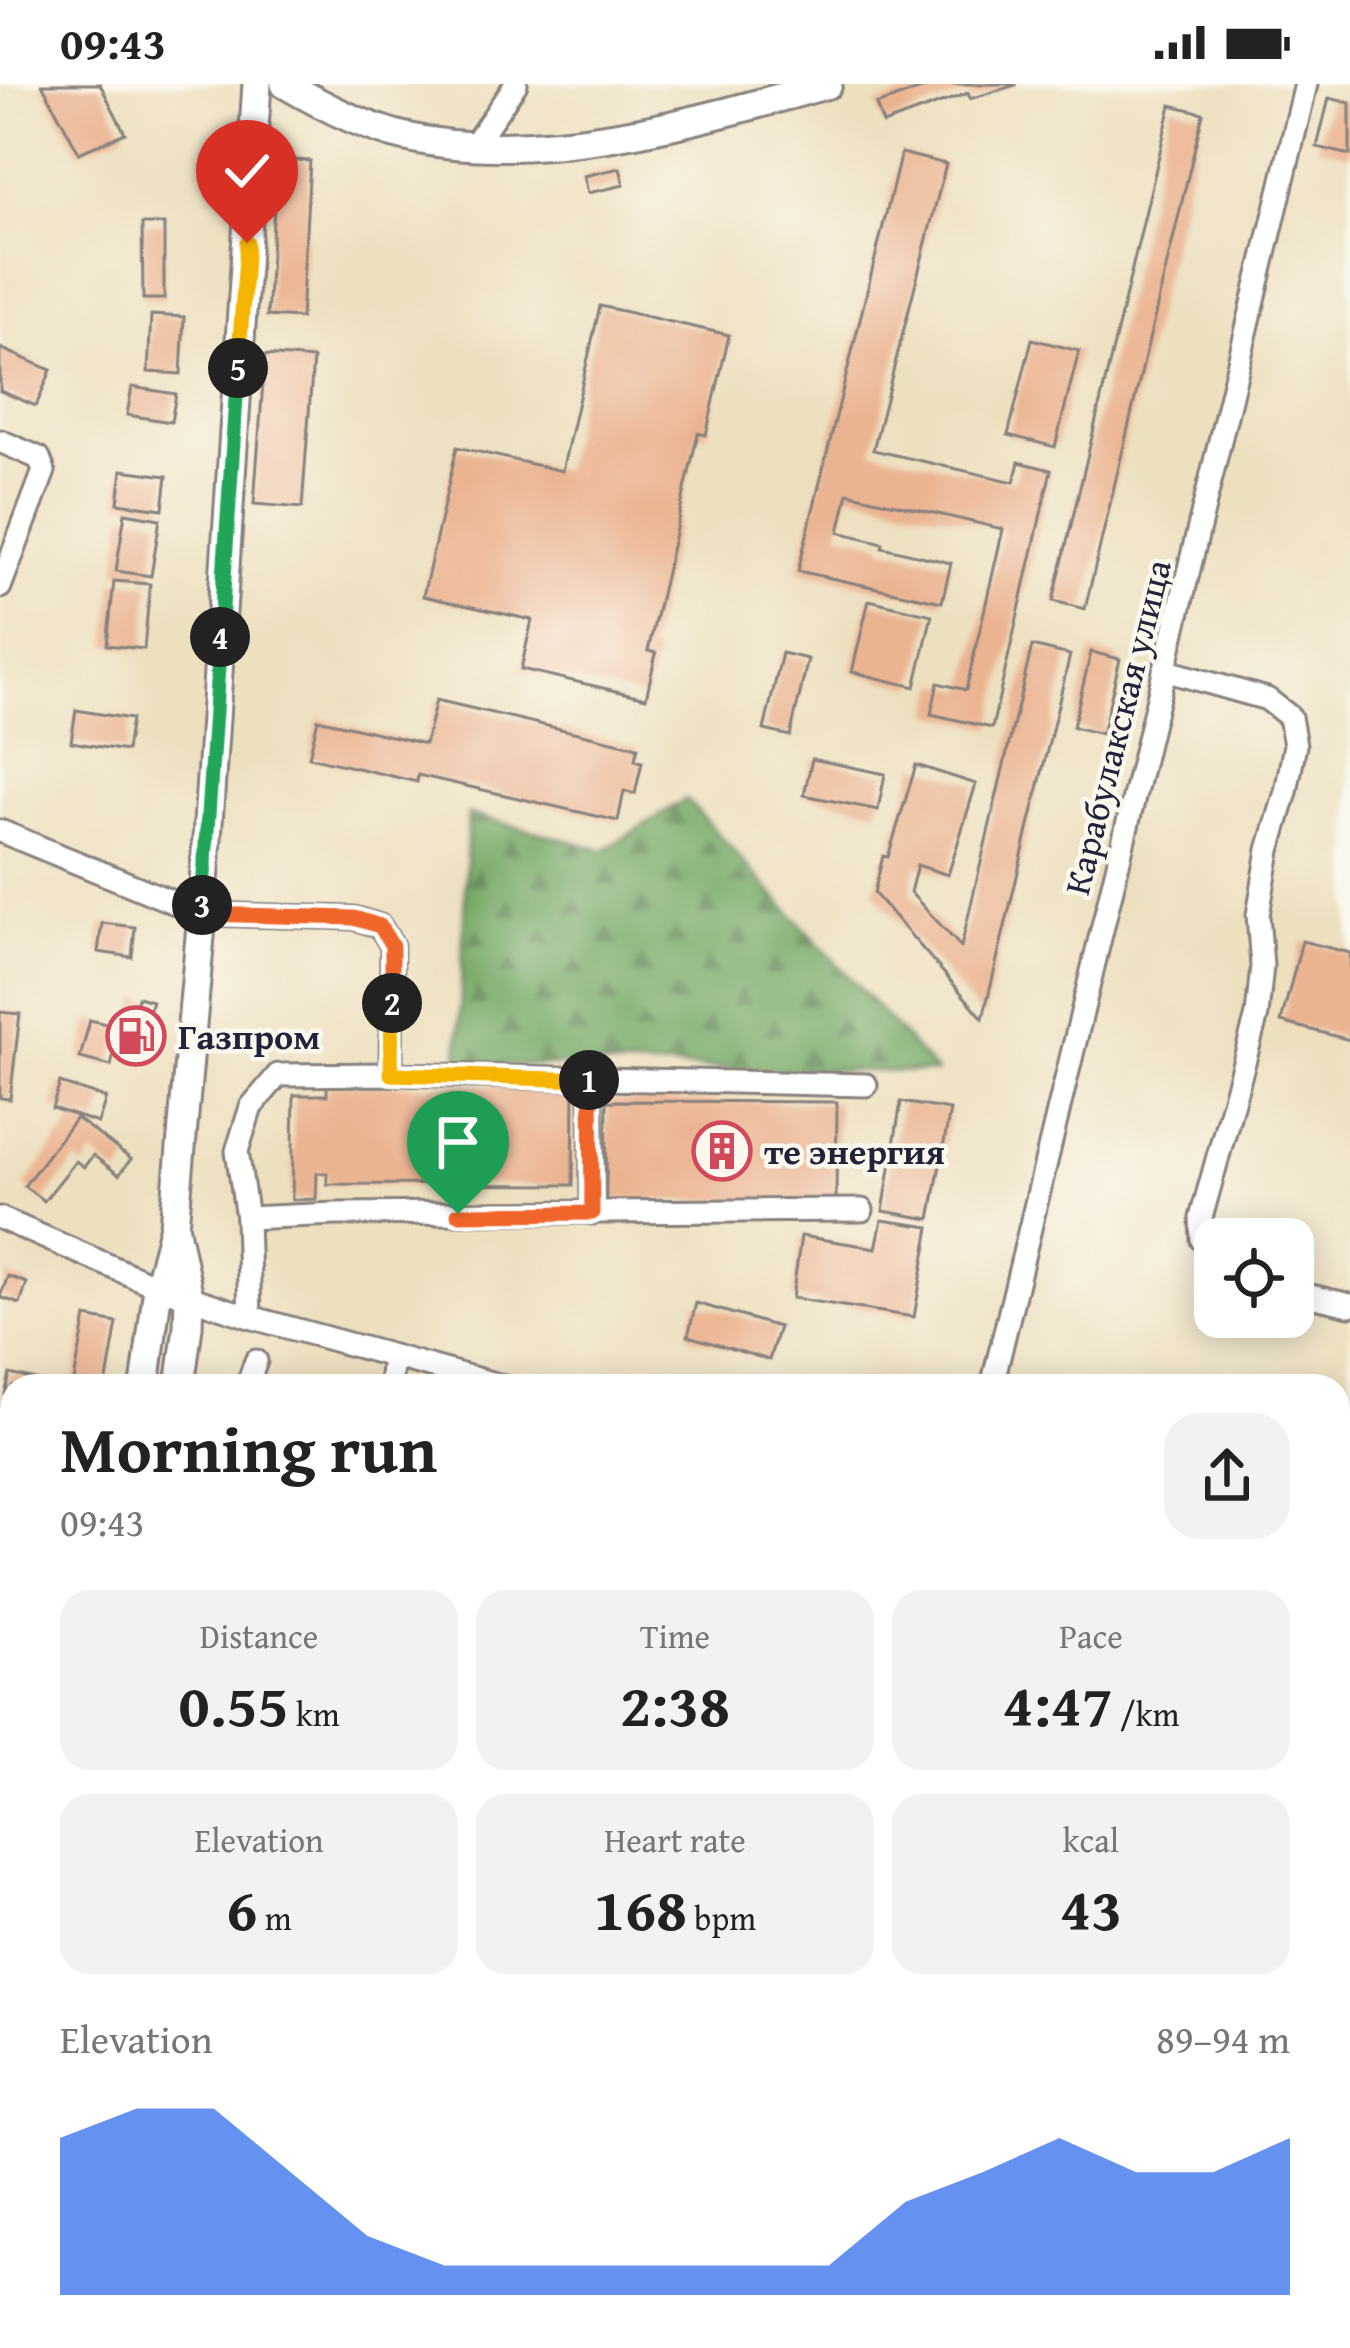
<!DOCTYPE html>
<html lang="en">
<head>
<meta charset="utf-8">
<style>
  body { margin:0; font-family:"Gentium Book Plus",serif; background:#f2f2f2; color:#222; height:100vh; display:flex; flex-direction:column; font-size:45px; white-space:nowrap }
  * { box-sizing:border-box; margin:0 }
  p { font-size:39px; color:#767676 }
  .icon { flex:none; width:66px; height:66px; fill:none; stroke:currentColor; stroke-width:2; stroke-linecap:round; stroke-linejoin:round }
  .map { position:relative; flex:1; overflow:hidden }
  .drawer { position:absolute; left:0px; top:1290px; width:1350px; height:975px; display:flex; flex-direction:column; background:#fff; border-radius:36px 36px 0 0; box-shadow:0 6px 30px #0003 }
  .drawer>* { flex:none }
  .fabs { position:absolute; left:1194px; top:1134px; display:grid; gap:24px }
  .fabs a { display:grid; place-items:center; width:120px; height:120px; border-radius:24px; background:#fff; box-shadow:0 6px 30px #0003; font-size:60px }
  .pin { position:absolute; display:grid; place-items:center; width:102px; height:102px; color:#fff; margin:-123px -51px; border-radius:50% 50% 50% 0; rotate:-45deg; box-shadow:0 0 12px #0007 }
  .pin .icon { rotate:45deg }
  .km { position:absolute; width:60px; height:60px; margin:-30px; border-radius:50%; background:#222; color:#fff; font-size:33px; line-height:60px; text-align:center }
  .round { display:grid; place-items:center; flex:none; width:126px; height:126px; border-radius:36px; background:#f2f2f2 }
  .head { display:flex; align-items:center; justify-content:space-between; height:204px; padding:0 60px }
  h1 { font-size:66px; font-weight:700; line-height:90px }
  .stats { display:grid; grid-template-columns:repeat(3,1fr); gap:18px; height:204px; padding:12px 60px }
  .stats div { display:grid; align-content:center; border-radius:30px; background:#f2f2f2; text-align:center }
  .stats b { font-size:60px; font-weight:700 }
  .stats small { font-size:33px; font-weight:400 }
  .stats p { font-size:33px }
  .chart { height:336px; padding:24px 60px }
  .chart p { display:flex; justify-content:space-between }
  .chart svg { width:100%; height:216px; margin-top:12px; fill:#2563eb; opacity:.7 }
  .status { display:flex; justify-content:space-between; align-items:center; height:84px; padding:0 60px; background:#fff; direction:ltr }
  .status svg { height:33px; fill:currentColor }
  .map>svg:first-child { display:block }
  .grass { fill:url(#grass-tufts); stroke:#5a7257; stroke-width:3 }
  .forest { fill:url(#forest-firs); stroke:#4c6650; stroke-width:3 }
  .building { fill:#ebb491 }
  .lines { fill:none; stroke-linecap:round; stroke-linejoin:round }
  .minor-casing { stroke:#88817d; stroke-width:27 }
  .major-casing { stroke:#88817d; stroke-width:33 }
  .minor { stroke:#fff; stroke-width:21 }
  .major { stroke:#fff; stroke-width:27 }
  .split-1-casing { stroke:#fff; stroke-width:24 }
  .split-2-casing { stroke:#fff; stroke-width:24 }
  .split-3-casing { stroke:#fff; stroke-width:24 }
  .split-4-casing { stroke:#fff; stroke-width:24 }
  .split-5-casing { stroke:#fff; stroke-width:24 }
  .split-6-casing { stroke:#fff; stroke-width:24 }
  .split-1 { stroke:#f0652b; stroke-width:15 }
  .split-2 { stroke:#f5b400; stroke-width:15 }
  .split-3 { stroke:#f0652b; stroke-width:15 }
  .split-4 { stroke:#22a559; stroke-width:15 }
  .split-5 { stroke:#22a559; stroke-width:15 }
  .split-6 { stroke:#f5b400; stroke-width:15 }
  .labels { text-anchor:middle; stroke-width:9; stroke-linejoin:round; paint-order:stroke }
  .street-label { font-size:36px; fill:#22223b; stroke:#fbf7ec }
  .poi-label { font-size:36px; font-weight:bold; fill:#22223b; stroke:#fbf7ec; text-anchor:start }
</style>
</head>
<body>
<div class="status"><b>09:43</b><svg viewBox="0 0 49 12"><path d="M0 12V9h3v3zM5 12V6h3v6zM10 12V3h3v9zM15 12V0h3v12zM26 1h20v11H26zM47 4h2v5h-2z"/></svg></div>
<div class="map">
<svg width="1350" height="2264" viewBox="0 0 1350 2264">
  <defs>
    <pattern id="grass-tufts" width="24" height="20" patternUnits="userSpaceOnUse" patternTransform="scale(3)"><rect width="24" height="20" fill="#92c373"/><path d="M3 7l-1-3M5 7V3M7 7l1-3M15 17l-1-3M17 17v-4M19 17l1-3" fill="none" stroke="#7ea764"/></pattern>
    <pattern id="forest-firs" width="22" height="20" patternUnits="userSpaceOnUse" patternTransform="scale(3)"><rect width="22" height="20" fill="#75a965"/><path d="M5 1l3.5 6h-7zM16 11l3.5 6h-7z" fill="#608954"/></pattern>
  </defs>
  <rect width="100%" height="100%" fill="#fbf7ec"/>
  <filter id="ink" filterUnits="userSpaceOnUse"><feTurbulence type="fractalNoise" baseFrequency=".00833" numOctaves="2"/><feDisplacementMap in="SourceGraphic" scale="24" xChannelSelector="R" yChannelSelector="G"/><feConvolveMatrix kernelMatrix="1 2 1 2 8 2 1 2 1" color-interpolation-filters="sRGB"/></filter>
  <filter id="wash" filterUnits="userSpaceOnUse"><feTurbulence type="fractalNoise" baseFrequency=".004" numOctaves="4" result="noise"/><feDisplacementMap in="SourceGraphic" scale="48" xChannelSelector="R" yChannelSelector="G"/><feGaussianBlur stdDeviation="2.7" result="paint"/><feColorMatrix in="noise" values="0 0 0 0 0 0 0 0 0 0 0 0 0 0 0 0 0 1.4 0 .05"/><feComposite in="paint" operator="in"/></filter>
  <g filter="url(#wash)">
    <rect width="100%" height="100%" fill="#ede0bf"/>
    <!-- grass -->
    <g class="grass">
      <path d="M62,2253H309L334,2264H59Z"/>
      <path d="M409,2253H800L836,2264H399Z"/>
    </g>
    <!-- forest -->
    <path class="forest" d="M686,715L936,988L458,980L468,730L604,766Z"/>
    <g id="blocks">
      <!-- building -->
      <g class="building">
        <path d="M42,0H100L125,49L79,69Z"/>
        <path d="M935,0H1016V1L970,15L968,9L883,40L876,21Z"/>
        <path d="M1329,14L1350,19V71L1317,63Z"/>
        <path d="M1171,21L1203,29L1085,525L1053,517Z"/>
        <path d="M901,69L946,80L873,366L1014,398L1019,378L1051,386L992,644L931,630L938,599L966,606L1003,445L848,409L839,448L883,459L882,463L951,479L942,518L798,487Z"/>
        <path d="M277,75L310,77L301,234L267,232Z"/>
        <path d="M620,84L624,101L588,109L584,92Z"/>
        <path d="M142,140H164V215H143Z"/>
        <path d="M600,222L729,251L706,351L698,349L648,567L656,569L646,614L521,585L532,536L423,512L457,363L562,387Z"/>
        <path d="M151,231L184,233L181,290L148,288Z"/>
        <path d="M1032,255L1079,267L1055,363L1008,351Z"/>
        <path d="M0,264L51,286L36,322L0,307Z"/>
        <path d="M265,271L313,275L302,424L254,420Z"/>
        <path d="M132,303L176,310L171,338L127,331Z"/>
        <path d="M122,386L167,392L163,425L118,419Z"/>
        <path d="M125,429L160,435L151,492L116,487Z"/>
        <path d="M114,497L150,500L144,565L107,561Z"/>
        <path d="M869,516L932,531L915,603L852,588Z"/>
        <path d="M1032,562L1070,571L983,934L874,809L883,772L888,773L916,681L976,700L948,791L917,781L910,808L961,863Z"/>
        <path d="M1091,568L1120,575L1102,650L1073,643Z"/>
        <path d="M782,569L808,575L790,652L764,646Z"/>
        <path d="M436,616L638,663L635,676L642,678L635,710L624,707L618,737L418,691L417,698L309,673L318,635L425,660Z"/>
        <path d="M76,626L131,635L126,667L71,658Z"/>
        <path d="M812,675L885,690L878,726L804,711Z"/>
        <path d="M102,839L135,843L132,873L98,868Z"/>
        <path d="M1302,857L1350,869V956L1281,938Z"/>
        <path d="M138,913L152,917L139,968L116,962L111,982L80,974L90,936L130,946Z"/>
        <path d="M0,928L20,930L10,1015L0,1014Z"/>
        <path d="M60,999L106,1014L98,1039L52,1024Z"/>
        <path d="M327,1001H574L573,1101L327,1100V1089H317L316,1115L292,1116L294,1011H327Z"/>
        <path d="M607,1017L837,1018L836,1117L606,1116Z"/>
        <path d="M901,1018L950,1026L930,1135L883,1127Z"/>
        <path d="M76,1034L131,1075L119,1091L93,1071L84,1083L76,1077L44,1117L24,1102Z"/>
        <path d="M882,1136L930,1143L914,1233L792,1214L801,1152L876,1164Z"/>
        <path d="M8,1192L27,1199L20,1220L0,1213Z"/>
        <path d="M696,1219L779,1243L769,1276L688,1252Z"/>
        <path d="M86,1233L117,1239L106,1302H73Z"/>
        <path d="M10,1290L40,1297L39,1302H12V1325L2,1323Z"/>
        <path d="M0,1422L12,1425V1457L0,1454Z"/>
        <path d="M0,1568L12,1571V1680L0,1676Z"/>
        <path d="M1338,2005L1350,2007V2027L1342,2063L1338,2062Z"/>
      </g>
    </g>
  </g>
  <g filter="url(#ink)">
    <use href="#blocks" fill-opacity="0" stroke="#88817d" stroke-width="3"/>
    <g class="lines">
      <defs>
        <g id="minor">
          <path d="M474,61L516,0"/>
          <path d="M0,357L39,374L44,387L0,503"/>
          <path d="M1164,586L1267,615L1290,633L1295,661L1286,708L1269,766L1258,831L1262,882L1257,931L1201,1134L1202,1156L1215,1167"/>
          <path d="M0,747L202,830L354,834L380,842L392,862L391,990"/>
          <path d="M591,996L592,1129"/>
          <path d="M0,1134L158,1203L250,1233L502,1302"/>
          <path d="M247,1134L336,1130L862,1126"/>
          <path d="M1293,1208L1350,1221"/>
          <path d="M250,1233L247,1134L237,1067L251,1023L278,991L391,990L866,1001"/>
          <path d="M247,1302L256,1277"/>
          <path d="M390,1302L393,1272"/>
          <path d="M992,1302L1306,0"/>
          <path d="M1338,1530L1350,1533"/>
          <path d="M0,1695L12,1698"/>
          <path d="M0,1748L12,1742"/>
          <path d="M0,1821L12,1831"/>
          <path d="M0,1911L12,1889"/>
        </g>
        <g id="major">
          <path d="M285,0C321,21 361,42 402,52C534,84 700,37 828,0"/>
          <path d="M175,1146L189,1213L188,1243L180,1302"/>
          <path d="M145,1302L158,1203L174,1142L202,830L257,0"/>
          <path d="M0,2044L12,1991"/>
          <path d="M0,2180L12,2125"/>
        </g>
      </defs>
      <!-- minor casing -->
      <use href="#minor" class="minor-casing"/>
      <!-- major casing -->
      <use href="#major" class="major-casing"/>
      <!-- minor -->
      <use href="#minor" class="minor"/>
      <!-- major -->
      <use href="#major" class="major"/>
    </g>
  </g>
  <g class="lines" filter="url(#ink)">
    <defs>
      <path id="split-1" d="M458,1130L592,1129L591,996H589"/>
      <path id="split-2" d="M392,919L391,990L589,996"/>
      <path id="split-3" d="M202,821V830L354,834L380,842L392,862V919"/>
      <path id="split-4" d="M202,821L220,553"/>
      <path id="split-5" d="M220,553L238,284"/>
      <path id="split-6" d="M238,284L247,159"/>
    </defs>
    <!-- split-1 casing -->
    <use href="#split-1" class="split-1-casing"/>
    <!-- split-2 casing -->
    <use href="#split-2" class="split-2-casing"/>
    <!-- split-3 casing -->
    <use href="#split-3" class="split-3-casing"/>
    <!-- split-4 casing -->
    <use href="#split-4" class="split-4-casing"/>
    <!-- split-5 casing -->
    <use href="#split-5" class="split-5-casing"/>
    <!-- split-6 casing -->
    <use href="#split-6" class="split-6-casing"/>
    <!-- split-1 -->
    <use href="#split-1" class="split-1"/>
    <!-- split-2 -->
    <use href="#split-2" class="split-2"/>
    <!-- split-3 -->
    <use href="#split-3" class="split-3"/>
    <!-- split-4 -->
    <use href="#split-4" class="split-4"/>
    <!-- split-5 -->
    <use href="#split-5" class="split-5"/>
    <!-- split-6 -->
    <use href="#split-6" class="split-6"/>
  </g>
  <!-- icons -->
  <defs>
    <symbol id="fuel-ring" viewBox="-11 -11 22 22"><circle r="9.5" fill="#fbf7ec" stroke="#d1495b" stroke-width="1.5"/><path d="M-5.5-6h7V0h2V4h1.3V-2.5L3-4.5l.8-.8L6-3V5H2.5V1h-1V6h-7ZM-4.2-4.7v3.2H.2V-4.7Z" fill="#d1495b"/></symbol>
    <symbol id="building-ring" viewBox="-11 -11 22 22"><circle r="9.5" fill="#fbf7ec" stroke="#d1495b" stroke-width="1.5"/><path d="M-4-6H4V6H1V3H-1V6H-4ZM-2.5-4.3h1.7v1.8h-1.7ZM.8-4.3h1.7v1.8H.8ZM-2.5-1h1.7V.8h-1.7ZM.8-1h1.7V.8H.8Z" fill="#d1495b"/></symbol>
  </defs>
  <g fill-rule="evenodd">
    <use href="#fuel-ring" x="103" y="919" width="66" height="66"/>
    <use href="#building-ring" x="689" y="1034" width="66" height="66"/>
  </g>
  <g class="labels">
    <!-- street labels -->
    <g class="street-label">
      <text transform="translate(1117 643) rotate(-76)" y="13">Карабулакская улица</text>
    </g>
    <!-- poi labels -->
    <g class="poi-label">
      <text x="178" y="965">Газпром</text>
      <text x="764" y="1080">те энергия</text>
    </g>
  </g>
</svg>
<div class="fabs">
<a><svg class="icon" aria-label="locate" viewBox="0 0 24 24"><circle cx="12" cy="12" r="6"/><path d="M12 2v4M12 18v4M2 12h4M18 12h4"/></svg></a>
</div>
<div class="pin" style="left:458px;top:1130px;background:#1e9e55"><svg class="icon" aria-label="arrive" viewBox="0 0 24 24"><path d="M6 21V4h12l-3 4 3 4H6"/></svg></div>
<div class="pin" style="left:247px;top:159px;background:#d93025"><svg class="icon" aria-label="check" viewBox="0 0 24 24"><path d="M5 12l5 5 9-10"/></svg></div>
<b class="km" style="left:589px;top:996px">1</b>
<b class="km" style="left:392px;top:919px">2</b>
<b class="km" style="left:202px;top:821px">3</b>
<b class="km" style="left:220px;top:553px">4</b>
<b class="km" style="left:238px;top:284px">5</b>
<section class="drawer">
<div class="head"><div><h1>Morning run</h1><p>09:43</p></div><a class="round"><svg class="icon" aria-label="share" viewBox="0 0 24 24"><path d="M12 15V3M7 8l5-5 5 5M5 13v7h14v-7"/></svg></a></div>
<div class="stats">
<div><p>Distance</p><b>0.55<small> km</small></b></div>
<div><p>Time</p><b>2:38</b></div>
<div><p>Pace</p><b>4:47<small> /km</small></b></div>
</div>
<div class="stats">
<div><p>Elevation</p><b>6<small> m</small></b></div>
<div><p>Heart rate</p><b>168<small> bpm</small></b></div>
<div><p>kcal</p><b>43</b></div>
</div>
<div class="chart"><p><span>Elevation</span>89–94 m</p>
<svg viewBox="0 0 160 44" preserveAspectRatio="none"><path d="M0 44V12L10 6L20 6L30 19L40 32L50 38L60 38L70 38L80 38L90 38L100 38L110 25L120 19L130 12L140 19L150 19L160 12V44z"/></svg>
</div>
</section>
</div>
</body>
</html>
